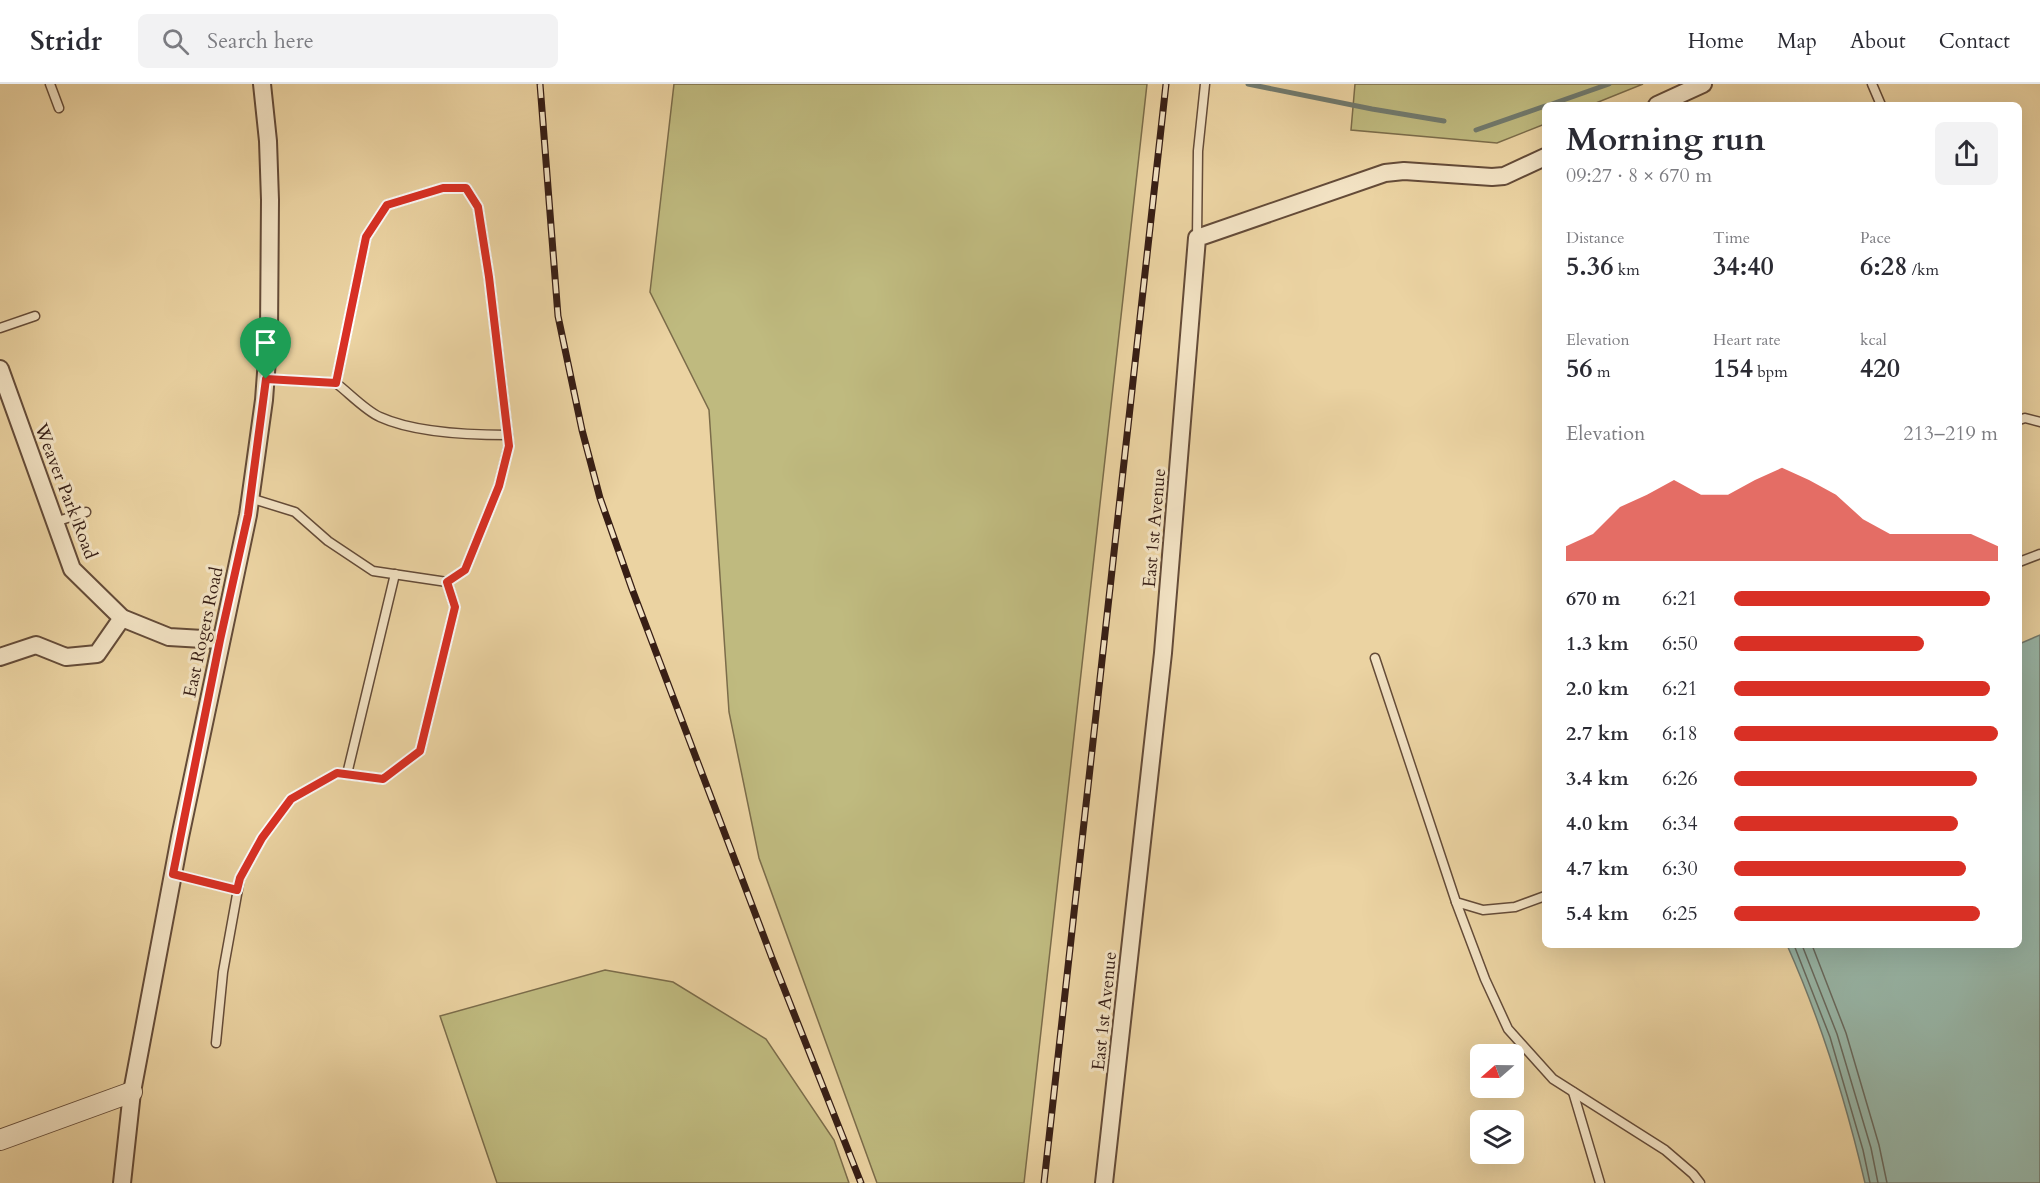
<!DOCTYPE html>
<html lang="en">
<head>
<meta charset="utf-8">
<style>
  body { margin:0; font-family:Cardo,serif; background:#f2f2f3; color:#2b2b33; height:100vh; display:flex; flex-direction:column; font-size:22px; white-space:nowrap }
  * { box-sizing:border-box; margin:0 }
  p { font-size:20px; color:#7c7c81 }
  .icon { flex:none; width:33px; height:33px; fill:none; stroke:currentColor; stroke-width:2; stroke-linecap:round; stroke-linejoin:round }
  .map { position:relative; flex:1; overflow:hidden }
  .drawer { position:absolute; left:1542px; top:18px; width:480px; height:846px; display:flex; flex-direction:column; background:#fff; border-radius:9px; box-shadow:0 6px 24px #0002 }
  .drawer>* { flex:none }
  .needle { width:39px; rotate:250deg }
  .fabs { position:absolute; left:1470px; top:960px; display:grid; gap:12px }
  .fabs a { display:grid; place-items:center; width:54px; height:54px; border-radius:9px; background:#fff; box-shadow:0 6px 24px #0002; font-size:30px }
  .pin { position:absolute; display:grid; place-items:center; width:51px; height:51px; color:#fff; margin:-62px -26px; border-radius:50% 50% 50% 0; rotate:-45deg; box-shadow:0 0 6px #0007 }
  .pin .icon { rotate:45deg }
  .round { display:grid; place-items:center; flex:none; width:63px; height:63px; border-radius:9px; background:#f2f2f3 }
  .summary { display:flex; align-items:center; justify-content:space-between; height:102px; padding:0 24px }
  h1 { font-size:33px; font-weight:700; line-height:45px }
  .figures { display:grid; grid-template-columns:repeat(3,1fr); gap:9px; height:102px; padding:6px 24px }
  .figures div { display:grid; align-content:center }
  .figures b { font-size:26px; font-weight:700 }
  .figures small { font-size:16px; font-weight:400 }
  .figures p { font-size:16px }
  .chart { height:168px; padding:12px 24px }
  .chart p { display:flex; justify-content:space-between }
  .chart svg { width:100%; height:108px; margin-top:6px; fill:#d93025; opacity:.7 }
  ul { padding:0 24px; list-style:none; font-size:20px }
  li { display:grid; grid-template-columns:96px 72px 1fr; align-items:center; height:45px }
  li i { height:15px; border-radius:8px; background:#d93025 }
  header { display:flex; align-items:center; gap:36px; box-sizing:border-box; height:84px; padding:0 30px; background:#fff; border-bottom:2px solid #e1e1e2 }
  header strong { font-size:28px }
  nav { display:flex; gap:33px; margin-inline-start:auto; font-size:21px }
  .search { width:420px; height:54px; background:#f2f2f3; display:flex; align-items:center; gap:15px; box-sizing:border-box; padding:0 21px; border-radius:9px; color:#7c7c81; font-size:22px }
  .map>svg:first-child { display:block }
  .green { fill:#bfba7f; stroke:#7b6c4a; stroke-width:1.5 }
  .water { fill:#98b7a9; stroke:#717a6e; stroke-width:1.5 }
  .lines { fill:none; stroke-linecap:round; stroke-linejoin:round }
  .shore { stroke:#686a5f; stroke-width:1.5 }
  .stream { stroke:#717a6e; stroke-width:5 }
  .service-casing { stroke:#644b38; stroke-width:11 }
  .minor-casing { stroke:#644b38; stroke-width:20 }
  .tertiary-casing { stroke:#644b38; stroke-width:22 }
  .service { stroke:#f2e2c3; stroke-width:8 }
  .minor { stroke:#f2e2c3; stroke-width:16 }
  .tertiary { stroke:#f2e2c3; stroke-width:20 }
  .rail-casing { stroke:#371e15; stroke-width:7 }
  .rail { stroke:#f2e2c3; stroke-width:4.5; stroke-dasharray:14; stroke-linecap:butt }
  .route-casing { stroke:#fff; stroke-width:12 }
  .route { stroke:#d93025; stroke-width:8 }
  .labels { text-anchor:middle; stroke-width:6; stroke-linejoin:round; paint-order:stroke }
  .street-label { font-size:18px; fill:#371e15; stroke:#f2e2c3 }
</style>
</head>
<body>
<header>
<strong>Stridr</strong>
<div class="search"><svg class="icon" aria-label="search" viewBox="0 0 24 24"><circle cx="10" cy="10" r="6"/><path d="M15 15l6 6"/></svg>Search here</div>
<nav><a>Home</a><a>Map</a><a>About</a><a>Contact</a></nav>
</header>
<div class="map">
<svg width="2040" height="1099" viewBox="0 0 2040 1099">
  <rect width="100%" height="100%" fill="#ebd3a2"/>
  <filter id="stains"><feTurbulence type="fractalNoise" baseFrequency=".00333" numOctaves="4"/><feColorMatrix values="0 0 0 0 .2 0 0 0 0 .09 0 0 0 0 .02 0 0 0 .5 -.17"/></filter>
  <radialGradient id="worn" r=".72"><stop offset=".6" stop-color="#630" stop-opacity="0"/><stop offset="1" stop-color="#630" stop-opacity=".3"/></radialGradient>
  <!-- green -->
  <g class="green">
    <path d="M674,0H1147L1024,1099H877L759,774L729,628L709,326L650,208Z"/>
    <path d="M1355,0H1643L1591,21H1545V40L1497,59L1351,46Z"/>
    <path d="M605,886L673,898L766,955L834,1056L849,1099H497L440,932Z"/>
  </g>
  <!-- water -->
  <path class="water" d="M2040,551V1099H1865C1846,1018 1821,937 1787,861H2019V560Z"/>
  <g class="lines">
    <!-- shore -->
    <g class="shore">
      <path d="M1794,861L1830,953L1863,1066L1870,1099"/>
      <path d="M1802,861L1837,950L1871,1064L1878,1099"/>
      <path d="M1812,861L1846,949L1879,1061L1887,1099"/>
    </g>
    <!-- stream -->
    <g class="stream">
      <path d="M1248,0L1372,25L1444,37"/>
      <path d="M1549,21L1609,0"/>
      <path d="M1476,46L1545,22"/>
    </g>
    <defs>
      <g id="service">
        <path d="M50,0L59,24"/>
        <path d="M1872,0L1881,21"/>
        <path d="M1197,154L1198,67L1205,0"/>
        <path d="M0,244L35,232"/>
        <path d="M266,295L336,299"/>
        <path d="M2019,336L2025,334L2040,338"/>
        <path d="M250,414L295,428L328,457L373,487L447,498L465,486L499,402L509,361L489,193L478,123L466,104H443L387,121L366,153L336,299C349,309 366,327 380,333C415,349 469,351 508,351"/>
        <path d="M55,438L86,428"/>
        <path d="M2019,478L2040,470"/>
        <path d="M1375,574L1456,818L1483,826L1515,823L1545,812"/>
        <path d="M347,690L395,490"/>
        <path d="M173,790L237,806"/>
        <path d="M1456,818L1485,895L1508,945L1553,995L1665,1066L1693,1090L1700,1099"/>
        <path d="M216,959L223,888L240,794L262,754L291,715L337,689L383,695L420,667L455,523L447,498"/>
        <path d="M1573,1008L1600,1099"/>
      </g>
      <g id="minor">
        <path d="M1657,21L1703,0"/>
        <path d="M0,285L72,485L122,534L169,553L220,556"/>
        <path d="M0,573L36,561L66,573L97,570L122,534"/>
        <path d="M122,1099L132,1008L180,753L248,431L264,316L269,248L270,116L268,57L262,0"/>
        <path d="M1104,1099L1163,569L1197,154L1385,89L1404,87L1492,93L1504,92L1545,73"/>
      </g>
      <path id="tertiary" d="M0,1056L132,1008"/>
    </defs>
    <!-- service casing -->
    <use href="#service" class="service-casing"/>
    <!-- minor casing -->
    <use href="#minor" class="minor-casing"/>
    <!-- tertiary casing -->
    <use href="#tertiary" class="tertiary-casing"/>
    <!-- service -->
    <use href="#service" class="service"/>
    <!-- minor -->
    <use href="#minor" class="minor"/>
    <!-- tertiary -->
    <use href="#tertiary" class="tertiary"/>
    <defs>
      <g id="rail">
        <path d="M540,0L558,232L582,346L600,414L632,505L772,874L861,1099"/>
        <path d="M1044,1099L1166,0"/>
      </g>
    </defs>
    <!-- rail casing -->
    <use href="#rail" class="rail-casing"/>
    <!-- rail -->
    <use href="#rail" class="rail"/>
  </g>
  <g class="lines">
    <defs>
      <path id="route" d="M443,104H466L478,123L489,193L509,362L499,402L465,486L447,498L455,523L420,667L383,695L337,689L291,715L262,754L240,794L237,806L173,790L220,556L248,431L266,295L336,299L366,153L387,121Z"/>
    </defs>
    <!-- route casing -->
    <use href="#route" class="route-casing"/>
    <!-- route -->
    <use href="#route" class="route"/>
  </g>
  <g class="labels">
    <!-- street labels -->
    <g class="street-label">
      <text transform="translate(66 407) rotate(69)" y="6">Weaver Park Road</text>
      <text transform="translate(1154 444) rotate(-85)" y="6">East 1st Avenue</text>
      <text transform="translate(203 548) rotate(-78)" y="6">East Rogers Road</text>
      <text transform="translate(1104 927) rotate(-84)" y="6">East 1st Avenue</text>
    </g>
  </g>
  <rect width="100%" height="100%" filter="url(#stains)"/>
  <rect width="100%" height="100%" fill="url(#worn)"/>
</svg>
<div class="fabs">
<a><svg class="needle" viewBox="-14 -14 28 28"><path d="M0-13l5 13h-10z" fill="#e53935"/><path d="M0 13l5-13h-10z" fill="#7c7c81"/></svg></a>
<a><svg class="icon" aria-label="layers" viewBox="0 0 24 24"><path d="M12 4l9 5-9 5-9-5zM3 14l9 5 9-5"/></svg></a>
</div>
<div class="pin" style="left:266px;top:295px;background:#1e9e55"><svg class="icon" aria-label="arrive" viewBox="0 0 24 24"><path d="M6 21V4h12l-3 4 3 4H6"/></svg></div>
<section class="drawer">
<div class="summary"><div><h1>Morning run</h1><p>09:27 · 8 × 670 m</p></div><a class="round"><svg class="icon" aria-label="share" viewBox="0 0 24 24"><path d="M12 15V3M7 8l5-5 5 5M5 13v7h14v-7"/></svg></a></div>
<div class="figures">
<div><p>Distance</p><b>5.36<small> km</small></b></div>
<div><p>Time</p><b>34:40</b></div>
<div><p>Pace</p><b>6:28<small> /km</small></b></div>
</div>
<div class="figures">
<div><p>Elevation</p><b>56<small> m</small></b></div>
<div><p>Heart rate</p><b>154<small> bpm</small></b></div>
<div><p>kcal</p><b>420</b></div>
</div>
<div class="chart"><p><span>Elevation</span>213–219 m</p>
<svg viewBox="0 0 160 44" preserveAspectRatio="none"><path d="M0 44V38L10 33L20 22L30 17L40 11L50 17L60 17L70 11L80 6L90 11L100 17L110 27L120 33L130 33L140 33L150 33L160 38V44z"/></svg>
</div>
<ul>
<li><b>670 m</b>6:21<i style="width:97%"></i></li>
<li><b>1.3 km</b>6:50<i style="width:72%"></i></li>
<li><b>2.0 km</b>6:21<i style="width:97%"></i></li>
<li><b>2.7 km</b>6:18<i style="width:100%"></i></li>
<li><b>3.4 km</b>6:26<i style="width:92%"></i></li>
<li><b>4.0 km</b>6:34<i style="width:85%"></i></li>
<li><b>4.7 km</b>6:30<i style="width:88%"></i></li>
<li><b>5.4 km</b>6:25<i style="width:93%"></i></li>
</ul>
</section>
</div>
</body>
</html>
